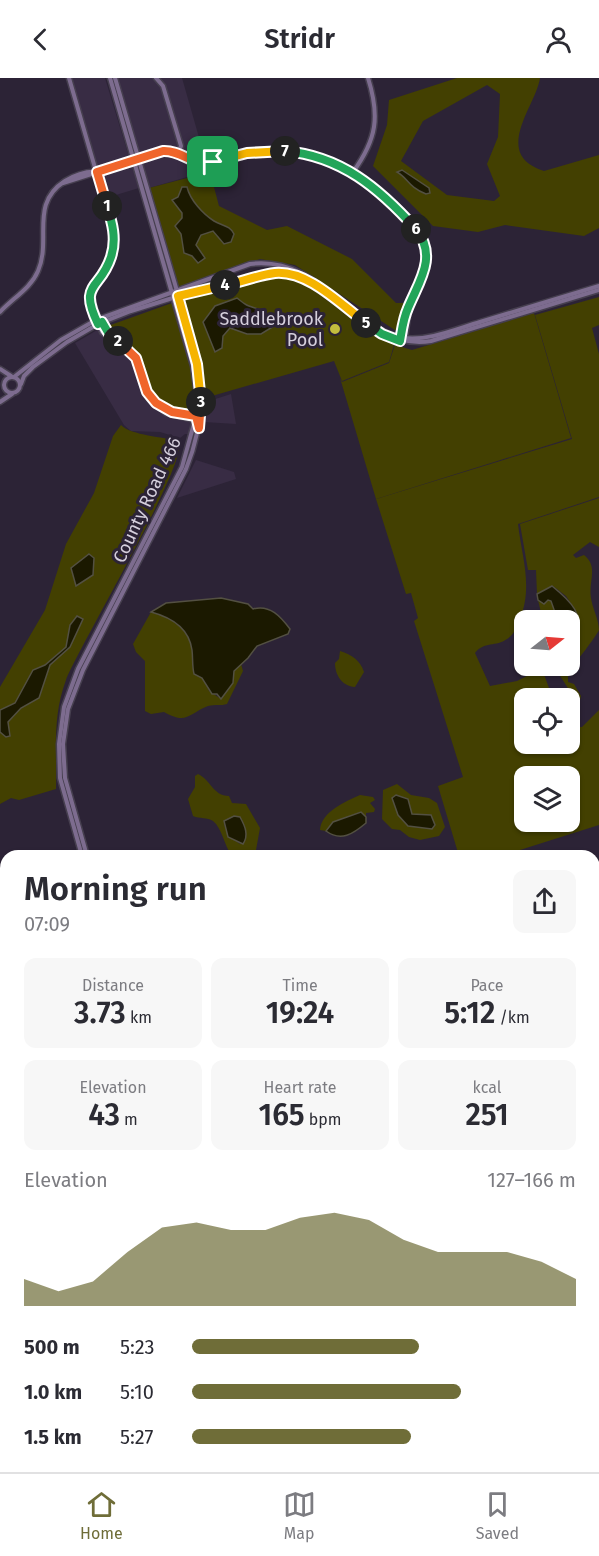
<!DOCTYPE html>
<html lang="en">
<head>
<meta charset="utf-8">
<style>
  body { margin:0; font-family:"Fira Sans",sans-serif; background:#f7f7f7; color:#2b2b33; height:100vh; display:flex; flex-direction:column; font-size:22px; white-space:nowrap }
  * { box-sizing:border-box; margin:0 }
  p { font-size:20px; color:#7c7c81 }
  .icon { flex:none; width:33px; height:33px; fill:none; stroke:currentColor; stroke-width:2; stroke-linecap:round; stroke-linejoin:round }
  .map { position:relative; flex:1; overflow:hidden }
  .drawer { position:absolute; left:0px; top:772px; width:600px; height:622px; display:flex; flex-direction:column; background:#fff; border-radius:18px 18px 0 0; box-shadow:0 2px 4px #0004 }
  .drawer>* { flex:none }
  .needle { width:39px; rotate:73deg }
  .fabs { position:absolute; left:514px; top:532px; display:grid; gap:12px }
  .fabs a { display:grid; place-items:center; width:66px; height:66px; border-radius:12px; background:#fff; box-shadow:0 2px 4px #0004; font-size:30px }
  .pin { position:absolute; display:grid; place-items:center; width:51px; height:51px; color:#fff; margin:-26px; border-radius:12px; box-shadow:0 3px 9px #0006 }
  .km { position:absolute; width:30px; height:30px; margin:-15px; border-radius:50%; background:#222; color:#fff; font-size:16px; line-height:30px; text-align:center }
  .round { display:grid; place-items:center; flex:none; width:63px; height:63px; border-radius:12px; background:#f7f7f7 }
  .overview { display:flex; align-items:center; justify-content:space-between; height:102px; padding:0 24px }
  h1 { font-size:33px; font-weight:600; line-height:45px }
  .figures { display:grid; grid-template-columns:repeat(3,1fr); gap:9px; height:102px; padding:6px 24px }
  .figures div { display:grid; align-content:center; border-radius:12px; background:#f7f7f7; text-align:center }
  .figures b { font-size:30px; font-weight:600 }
  .figures small { font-size:16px; font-weight:400 }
  .figures p { font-size:16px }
  .chart { height:168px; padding:12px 24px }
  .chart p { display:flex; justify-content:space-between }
  .chart svg { width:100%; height:108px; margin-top:6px; fill:#6f6d38; opacity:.7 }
  ul { padding:0 24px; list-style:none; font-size:20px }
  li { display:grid; grid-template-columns:96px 72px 1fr; align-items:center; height:45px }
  li i { height:15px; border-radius:8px; background:#6f6d38 }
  header { display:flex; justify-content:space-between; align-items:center; height:78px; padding:0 24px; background:#fff; font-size:27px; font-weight:600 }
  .tab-bar { display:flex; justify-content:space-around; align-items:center; height:84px; border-top:2px solid #e1e1e2; background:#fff; font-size:16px; color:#7c7c81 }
  .tab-bar a { display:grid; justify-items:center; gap:3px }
  .tab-bar .active { color:#6f6d38 }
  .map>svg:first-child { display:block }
  .built { fill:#382c44 }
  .green { fill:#434001; fill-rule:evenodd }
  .water { fill:#1b1900; stroke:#535042; stroke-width:1.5 }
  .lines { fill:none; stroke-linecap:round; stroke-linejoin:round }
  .secondary-casing { stroke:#463f4f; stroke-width:7 }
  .secondary { stroke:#7d6c8f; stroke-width:4 }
  .split-1-casing { stroke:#fff; stroke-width:12 }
  .split-2-casing { stroke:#fff; stroke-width:12 }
  .split-3-casing { stroke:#fff; stroke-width:12 }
  .split-4-casing { stroke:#fff; stroke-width:12 }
  .split-5-casing { stroke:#fff; stroke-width:12 }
  .split-6-casing { stroke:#fff; stroke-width:12 }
  .split-7-casing { stroke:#fff; stroke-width:12 }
  .split-8-casing { stroke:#fff; stroke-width:12 }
  .split-1 { stroke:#f0652b; stroke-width:8 }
  .split-2 { stroke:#22a559; stroke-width:8 }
  .split-3 { stroke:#f0652b; stroke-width:8 }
  .split-4 { stroke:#f5b400; stroke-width:8 }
  .split-5 { stroke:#f5b400; stroke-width:8 }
  .split-6 { stroke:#22a559; stroke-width:8 }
  .split-7 { stroke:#22a559; stroke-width:8 }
  .split-8 { stroke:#f5b400; stroke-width:8 }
  .poi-dot { fill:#c3bd3e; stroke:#2c2336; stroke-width:2 }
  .labels { text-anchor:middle; stroke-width:6; stroke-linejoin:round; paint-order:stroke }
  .poi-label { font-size:18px; fill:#d5cfdc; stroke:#2c2336; text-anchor:end }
  .street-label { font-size:18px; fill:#d5cfdc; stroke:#2c2336 }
</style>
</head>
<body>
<header><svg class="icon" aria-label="back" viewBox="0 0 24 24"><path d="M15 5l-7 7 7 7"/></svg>Stridr<svg class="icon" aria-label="person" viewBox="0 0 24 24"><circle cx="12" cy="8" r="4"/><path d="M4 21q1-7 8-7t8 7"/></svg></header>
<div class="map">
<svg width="599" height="1394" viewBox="0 0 599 1394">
  <rect width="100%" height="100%" fill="#2c2336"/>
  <!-- built -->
  <g class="built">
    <path d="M70,0H105L130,82L97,92Z"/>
    <path d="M117,0H154L160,5L179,68L178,75L171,72L140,79Z"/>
    <path d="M158,0H182L206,84L180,76L182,71L164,7Z"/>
    <path d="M166,74L207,87L208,93L149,110L141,81Z"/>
    <path d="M131,84L139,110L106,120L98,94Z"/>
    <path d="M99,251L133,282L148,322L165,336L193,343L192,356H185L180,360L160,354L131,353L124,347L75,265Z"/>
    <path d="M231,316L236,346L204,344L206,324Z"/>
    <path d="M196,382L234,394L236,401L177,420Z"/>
  </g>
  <!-- green -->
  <g class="green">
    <path d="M457,0H540C536,28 491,76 544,93L599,77V150L584,158L505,147L478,154L433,148L373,88L387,47L389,22ZM487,7L500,16L498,59L487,86L500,118L494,123L447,117L401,83L423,43Z"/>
    <path d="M210,94L219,128L267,152L287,148L352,181L396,225H407L398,254L295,187L260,181L179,209L149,110Z"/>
    <path d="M277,199L290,200L304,206L388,261L394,267L389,284L342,303L334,283L205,320L200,282L183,222L204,214Z"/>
    <path d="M599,219V247L592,250L599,276V419L518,446C522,480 533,508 520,541C517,548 514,557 507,561C496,569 484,563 475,575L490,608L517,603L527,598V588H541L553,621H525V666H570V649H582L599,632V747L501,778H459L438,708L463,699L414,543L418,540L411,515L406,516L376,421L572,361L535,237ZM525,699H570V744H525Z"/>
    <path d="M172,225L192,288L194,337L165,330L157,324L148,313L138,279L105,249Z"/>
    <path d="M534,235L571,360L376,421L340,300L342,304L389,285L395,267L412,272Z"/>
    <path d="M121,347C132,358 163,358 179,364C188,385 80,567 66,602C52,639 57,673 56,711L19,722L11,720L0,726V609L45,532L66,466L94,415L113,358Z"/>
    <path d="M599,420V469L590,464L573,477L576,480L584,477C599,489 588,503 591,520C592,529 599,542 599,552C597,557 573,589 568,593V604L574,606L581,618L580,622L576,623L554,588H570V560L574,556L576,533L566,518L553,508L537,516L536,492H528L520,446Z"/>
    <path d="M538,522L551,523L558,543H543Z"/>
    <path d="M151,534C171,539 189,549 192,572C193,580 192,588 194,596L202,599L209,613L221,621L233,605L234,593L241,586L243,593L227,626C221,628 215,626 208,628C188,636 187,647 164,634L151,636L145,633V583L136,574L133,566Z"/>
    <path d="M340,573C352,577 360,582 364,594L355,609C342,608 335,597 335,585L339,581Z"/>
    <path d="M198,696C211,702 213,718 229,718L232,725L246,726L260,750L256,772L245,778H232C224,767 222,750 213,743C207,739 200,741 193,738L188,721L195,709V698ZM242,741L245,763L240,766L228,758L224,746Z"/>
    <path d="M397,706L411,717L429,720L437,725L445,749L439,758L420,762L409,759L400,752L392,751L382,741L383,712Z"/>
    <path d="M360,717L373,719L375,722L370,725L375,731L374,734L366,735V739L361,735C350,737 344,742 333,744L326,753L320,752C321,734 346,723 360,717Z"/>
    <path d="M0,824L6,831V953L0,946Z"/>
    <path d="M594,1056L599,1057V1132H594Z"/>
    <path d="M6,1117V1186L0,1188V1129Z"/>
    <path d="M599,1246V1368L594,1373V1250Z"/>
    <path d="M314,1389H369L367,1394H315Z"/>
  </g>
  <!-- water -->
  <g class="water">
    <path d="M402,92L429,110L430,115L426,116C408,109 408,100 397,94Z"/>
    <path d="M182,109H187C190,122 203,136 214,143C222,148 230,147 234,156L231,164L224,166L213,153L201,157L196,167L205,180L198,185L192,178L184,175L181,156L175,148L182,140V135L172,122L178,119Z"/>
    <path d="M237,220C247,228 246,227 258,231C263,233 267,240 274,243V248L261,256H247L230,250L223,258L222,270L215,274L203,244L215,228Z"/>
    <path d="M89,476L94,480L93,497L76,508L71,490Z"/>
    <path d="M552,508C568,521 590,539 570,560V543H558L551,523L548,522L544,526L538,522L537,516Z"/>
    <path d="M221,520L248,526L253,531C270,526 281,539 290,551L288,556L257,568L248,580L234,593L233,605L221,621L217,616H212L202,600L194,596C192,588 193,580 192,572C189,550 170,539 151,534L166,525Z"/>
    <path d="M77,538L83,541L70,569L50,587L39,620L21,630L8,644L10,658L6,659L0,654V632L15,625L33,592L45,587L66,569L70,547Z"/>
    <path d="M396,717L408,721L412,736L431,737L435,747L432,751L408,748L398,737L392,720Z"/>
    <path d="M361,734L366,739V745C353,756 341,764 326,753L333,744Z"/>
    <path d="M234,738L240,739C245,748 249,757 243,766L228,759L224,743Z"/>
    <path d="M6,1186V1376L0,1377V1188Z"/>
    <path d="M41,1389H163L167,1394H36Z"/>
  </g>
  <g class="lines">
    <defs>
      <g id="secondary">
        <path d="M69,0L113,152L111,179L90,212V228L102,254L134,281L149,321L166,335L195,342"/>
        <path d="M156,0L163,8L181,68L178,76"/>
        <path d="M353,94C377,61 380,38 368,0"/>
        <path d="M63,105L167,72L200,86L247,75L280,72L318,78L342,88L380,114L415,149L423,162L427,175L425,191L407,234L401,260"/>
        <path d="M94,209C88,230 105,254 122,266"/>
        <path d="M0,234C13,220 31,210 38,193C52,161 29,126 65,103C73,98 86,93 96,94"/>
        <path d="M405,260L409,232"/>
        <path d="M128,270C145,286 141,310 157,326"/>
        <path d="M0,291L11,298"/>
        <circle cx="12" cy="307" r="8"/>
        <path d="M14,299L61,262L96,242L250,186C319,177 349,251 404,260C429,263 456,251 480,244C520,232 559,220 599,208"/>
        <path d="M21,306L24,298L33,289L67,264L98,246L131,233L195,213L268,196H291L304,201C343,227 381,271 431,263L599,212"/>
        <path d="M0,324L12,316"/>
        <path d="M163,330L196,339"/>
        <path d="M82,778L60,700L59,666L64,629L78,591L182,389L195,342L197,316L193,288L110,0"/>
        <path d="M87,778L65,700L63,666L68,631L83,592L186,391C202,352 205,315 195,275L115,0"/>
        <path d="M0,994L6,991"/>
        <path d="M271,1389L273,1394"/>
        <path d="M276,1389L278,1394"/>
        <path d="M475,1389L481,1394"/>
        <path d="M8,1394L27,1389"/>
      </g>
    </defs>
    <!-- secondary casing -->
    <use href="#secondary" class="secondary-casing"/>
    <!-- secondary -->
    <use href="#secondary" class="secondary"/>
  </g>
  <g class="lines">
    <defs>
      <path id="split-1" d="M107,128L97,94L163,73C182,72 193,89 213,84"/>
      <path id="split-2" d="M107,128C112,144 117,161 111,179C100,213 78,204 98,246L102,244L109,256L118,263"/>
      <path id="split-3" d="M118,263L136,280L147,314L156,325L172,334L196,338L199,350L201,324"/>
      <path id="split-4" d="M201,324L197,286L178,218L225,207"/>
      <path id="split-5" d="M225,207C242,204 258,197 275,195C308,192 341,227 366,245"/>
      <path id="split-6" d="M366,245L382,256L400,263C402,252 403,241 408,230C419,203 438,179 416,151"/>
      <path id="split-7" d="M285,73C341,78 379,110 416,151"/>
      <path id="split-8" d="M213,84L247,75L285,73"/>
    </defs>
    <!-- split-1 casing -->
    <use href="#split-1" class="split-1-casing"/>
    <!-- split-2 casing -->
    <use href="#split-2" class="split-2-casing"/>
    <!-- split-3 casing -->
    <use href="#split-3" class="split-3-casing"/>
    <!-- split-4 casing -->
    <use href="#split-4" class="split-4-casing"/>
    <!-- split-5 casing -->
    <use href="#split-5" class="split-5-casing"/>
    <!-- split-6 casing -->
    <use href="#split-6" class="split-6-casing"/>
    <!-- split-7 casing -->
    <use href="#split-7" class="split-7-casing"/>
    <!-- split-8 casing -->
    <use href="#split-8" class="split-8-casing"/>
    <!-- split-1 -->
    <use href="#split-1" class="split-1"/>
    <!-- split-2 -->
    <use href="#split-2" class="split-2"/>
    <!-- split-3 -->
    <use href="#split-3" class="split-3"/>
    <!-- split-4 -->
    <use href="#split-4" class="split-4"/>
    <!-- split-5 -->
    <use href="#split-5" class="split-5"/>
    <!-- split-6 -->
    <use href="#split-6" class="split-6"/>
    <!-- split-7 -->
    <use href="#split-7" class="split-7"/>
    <!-- split-8 -->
    <use href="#split-8" class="split-8"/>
  </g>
  <!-- markers -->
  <circle class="poi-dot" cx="335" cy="251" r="6"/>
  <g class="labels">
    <!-- poi labels -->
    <g class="poi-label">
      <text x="323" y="247">Saddlebrook<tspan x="323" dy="21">Pool</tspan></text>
    </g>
    <!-- street labels -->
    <g class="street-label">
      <text transform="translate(147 422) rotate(-65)" y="6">County Road 466</text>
    </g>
  </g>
</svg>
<div class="fabs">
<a><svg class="needle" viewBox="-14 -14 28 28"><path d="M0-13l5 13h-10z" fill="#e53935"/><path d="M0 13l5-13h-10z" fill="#7c7c81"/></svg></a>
<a><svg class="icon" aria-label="locate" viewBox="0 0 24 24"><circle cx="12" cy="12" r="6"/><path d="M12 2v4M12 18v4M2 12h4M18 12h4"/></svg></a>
<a><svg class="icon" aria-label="layers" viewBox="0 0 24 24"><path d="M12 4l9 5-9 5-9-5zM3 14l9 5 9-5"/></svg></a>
</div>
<div class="pin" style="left:213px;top:84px;background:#1e9e55"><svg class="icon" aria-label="arrive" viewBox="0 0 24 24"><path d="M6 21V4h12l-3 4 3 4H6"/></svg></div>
<b class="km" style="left:107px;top:128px">1</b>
<b class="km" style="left:118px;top:263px">2</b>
<b class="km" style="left:201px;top:324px">3</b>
<b class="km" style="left:225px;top:207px">4</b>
<b class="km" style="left:366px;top:245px">5</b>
<b class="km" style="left:416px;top:151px">6</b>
<b class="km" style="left:285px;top:73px">7</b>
<section class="drawer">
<div class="overview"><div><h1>Morning run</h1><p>07:09</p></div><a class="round"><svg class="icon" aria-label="share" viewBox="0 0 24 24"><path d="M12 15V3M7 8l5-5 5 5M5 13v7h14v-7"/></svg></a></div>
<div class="figures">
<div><p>Distance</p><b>3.73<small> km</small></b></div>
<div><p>Time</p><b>19:24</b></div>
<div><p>Pace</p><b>5:12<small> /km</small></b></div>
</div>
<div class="figures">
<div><p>Elevation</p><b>43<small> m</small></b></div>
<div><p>Heart rate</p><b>165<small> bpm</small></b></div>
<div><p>kcal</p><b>251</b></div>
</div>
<div class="chart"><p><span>Elevation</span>127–166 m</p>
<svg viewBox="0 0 160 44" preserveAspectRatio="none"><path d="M0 44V33L10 38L20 34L30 22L40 12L50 10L60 13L70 13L80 8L90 6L100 9L110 17L120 22L130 22L140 22L150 26L160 33V44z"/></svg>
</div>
<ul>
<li><b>500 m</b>5:23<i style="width:59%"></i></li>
<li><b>1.0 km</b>5:10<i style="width:70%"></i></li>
<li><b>1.5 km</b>5:27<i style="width:57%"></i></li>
</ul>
</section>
</div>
<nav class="tab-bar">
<a class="active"><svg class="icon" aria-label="home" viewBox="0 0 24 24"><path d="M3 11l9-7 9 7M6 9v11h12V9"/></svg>Home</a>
<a><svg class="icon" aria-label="map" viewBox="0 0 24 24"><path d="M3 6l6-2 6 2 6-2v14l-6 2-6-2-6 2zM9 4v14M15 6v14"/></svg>Map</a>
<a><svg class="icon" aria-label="saved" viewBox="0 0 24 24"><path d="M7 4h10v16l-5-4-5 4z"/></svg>Saved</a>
</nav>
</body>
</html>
